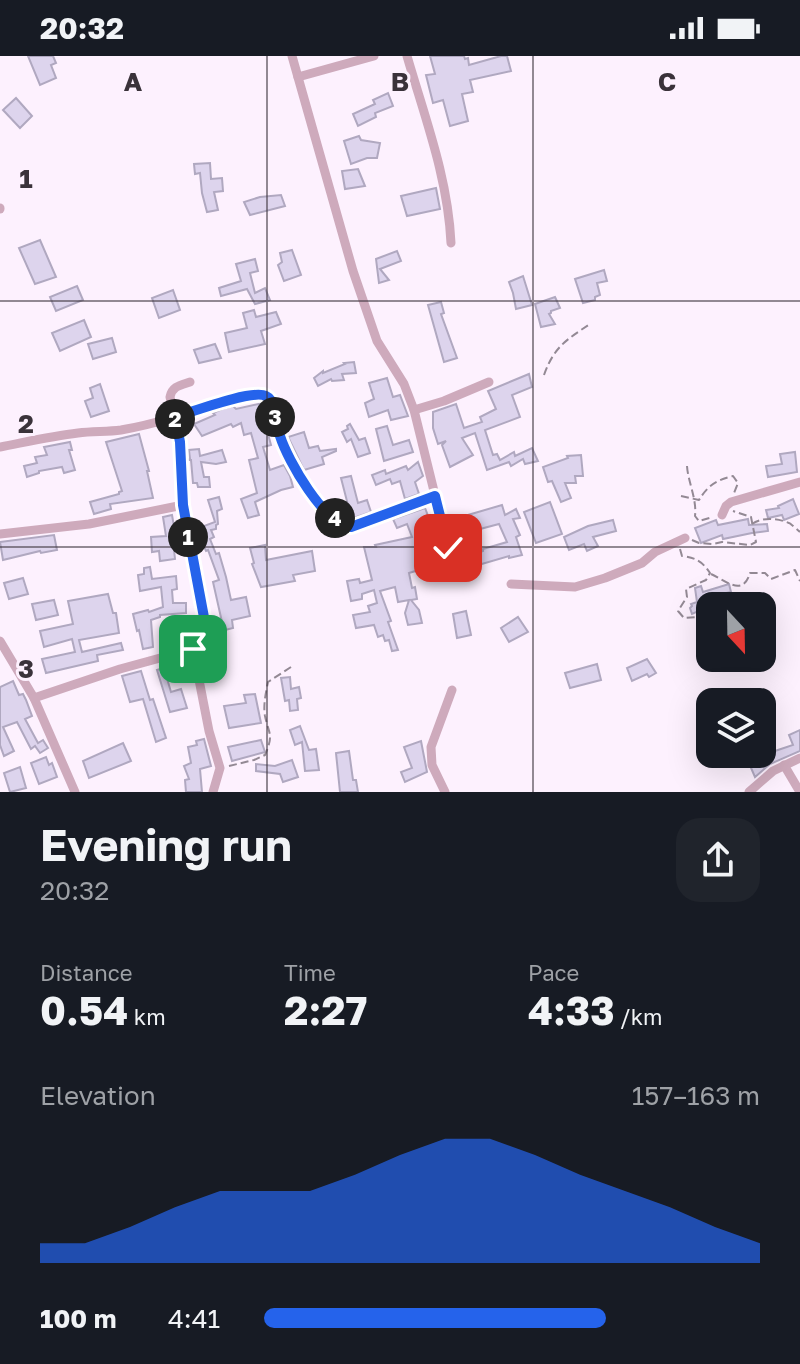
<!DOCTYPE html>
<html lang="en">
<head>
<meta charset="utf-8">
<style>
  body { margin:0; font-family:"Golos Text",sans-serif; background:#20242c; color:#f1f3f6; height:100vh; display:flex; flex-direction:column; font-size:30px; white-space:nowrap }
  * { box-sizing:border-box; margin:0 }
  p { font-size:26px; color:#9ea1a6 }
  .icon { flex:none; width:44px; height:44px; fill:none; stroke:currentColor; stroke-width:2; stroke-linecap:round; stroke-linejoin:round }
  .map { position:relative; height:736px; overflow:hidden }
  .sheet { display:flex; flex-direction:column; background:#171b24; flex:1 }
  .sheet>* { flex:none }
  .needle { width:52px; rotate:158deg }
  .tools { position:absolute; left:696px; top:536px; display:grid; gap:16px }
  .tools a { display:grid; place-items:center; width:80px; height:80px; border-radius:16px; background:#171b24; box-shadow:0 8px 32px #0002; font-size:40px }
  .pin { position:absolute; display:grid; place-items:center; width:68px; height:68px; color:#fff; margin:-34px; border-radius:16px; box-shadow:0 4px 12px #0006 }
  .km { position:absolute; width:40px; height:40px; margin:-20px; border-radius:50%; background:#222; color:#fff; font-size:22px; line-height:40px; text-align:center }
  .round { display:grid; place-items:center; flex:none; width:84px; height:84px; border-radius:24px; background:#20242c }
  .summary { display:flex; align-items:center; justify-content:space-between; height:136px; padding:0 40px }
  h1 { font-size:44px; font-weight:700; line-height:60px }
  .metrics { display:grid; grid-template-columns:repeat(3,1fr); gap:12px; height:136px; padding:8px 40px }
  .metrics div { display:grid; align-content:center }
  .metrics b { font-size:40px; font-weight:700 }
  .metrics small { font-size:22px; font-weight:400 }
  .metrics p { font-size:22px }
  .chart { height:224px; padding:16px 40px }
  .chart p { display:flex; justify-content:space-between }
  .chart svg { width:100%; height:144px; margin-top:8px; fill:#2563eb; opacity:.7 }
  ul { padding:0 40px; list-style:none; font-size:26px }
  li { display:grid; grid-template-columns:128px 96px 1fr; align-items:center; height:60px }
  li i { height:20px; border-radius:10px; background:#2563eb }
  .status { display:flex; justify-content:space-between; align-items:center; height:56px; padding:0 40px; background:#171b24; direction:ltr }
  .status svg { height:22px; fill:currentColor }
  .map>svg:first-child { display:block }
  .building { fill:#ddd4ed; stroke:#b0a8c0; stroke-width:2 }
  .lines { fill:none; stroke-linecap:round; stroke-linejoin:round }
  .path { stroke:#938994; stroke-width:2; stroke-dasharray:8 4; stroke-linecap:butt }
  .minor { stroke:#ceaabc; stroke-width:9 }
  .route-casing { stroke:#fff; stroke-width:16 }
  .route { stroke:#2563eb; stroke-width:10 }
  .grid { fill:none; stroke:#3a323a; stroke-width:2; stroke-opacity:0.55 }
  .grid-label { font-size:26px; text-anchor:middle; font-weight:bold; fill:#3a323a; stroke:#fdf1fe; stroke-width:6; stroke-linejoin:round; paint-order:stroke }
</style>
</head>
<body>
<div class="status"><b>20:32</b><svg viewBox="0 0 49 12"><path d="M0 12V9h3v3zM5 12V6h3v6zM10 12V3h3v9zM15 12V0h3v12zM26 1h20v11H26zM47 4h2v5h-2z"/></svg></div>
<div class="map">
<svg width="800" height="736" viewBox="0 0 800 736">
  <rect width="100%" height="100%" fill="#fdf1fe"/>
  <!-- building -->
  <g class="building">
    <path d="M28,0H53L56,7L51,9L56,22L40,29Z"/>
    <path d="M430,0H464L465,3L468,2L469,9L501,0H507L511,15L470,24L473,36L462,38L468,65L450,70L443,44L433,47L426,19L435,18Z"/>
    <path d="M388,37L393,50L375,57L376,61L358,70L353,58L375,48L373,44Z"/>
    <path d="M16,42L32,60L20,72L3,54Z"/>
    <path d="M359,80L361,84L380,87L377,102H367L351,108L344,85Z"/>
    <path d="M210,107L211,123L222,122L223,135L214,136L218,154L207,156L202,137L200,117L195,118L194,108Z"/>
    <path d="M358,113L365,130L345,133L342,115Z"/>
    <path d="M436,132L440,153L407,160L401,140Z"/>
    <path d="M281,139L285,150L250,159L244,146L260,141Z"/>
    <path d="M40,184L56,221L35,228L19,192Z"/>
    <path d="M292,194L301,219L284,225L278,209L282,206L280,197Z"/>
    <path d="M397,195L401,205L380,213L389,224L379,227L376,203Z"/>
    <path d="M255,203L258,215L250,217L255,237L265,232L270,244L255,248L247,233L221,240L219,232L241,225L236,208Z"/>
    <path d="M604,214L607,225L597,227L600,239L595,241V244L583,247L575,223Z"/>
    <path d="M523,220L532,249L516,253L513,237L509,226Z"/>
    <path d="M77,230L83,244L56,255L50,241Z"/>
    <path d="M173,234L180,254L159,262L152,242Z"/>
    <path d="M555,241L560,252L551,255V257L549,258L555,268L541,271L535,248Z"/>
    <path d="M441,246L444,257L441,258L457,302L444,306L428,249Z"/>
    <path d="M254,254L256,261L276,256L281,268L261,275L265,288L229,296L225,277L247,272L243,257Z"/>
    <path d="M84,264L91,281L60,295L52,277Z"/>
    <path d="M112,282L116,296L93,303L88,288Z"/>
    <path d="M215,288L221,302L199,307L194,294Z"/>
    <path d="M354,306L356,317L342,318L344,324L332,325L331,323L318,330L314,322L323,315V317L345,308L344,307Z"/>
    <path d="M529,318L532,331L512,339L520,361L485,374L493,399L497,398L500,404L514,396L515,400L532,392L538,405L525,408L523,403L511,410L509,406L487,414L475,377L462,382L473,399L450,411L442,389L446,385L438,388L433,372V356L456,348L464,372L482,366L480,361L496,353L488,335Z"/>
    <path d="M387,322L393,341L400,339L408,360L391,364L388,354L369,361L365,347L374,343L369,327Z"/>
    <path d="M100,328L109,355L91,361L85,345L93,342L90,332Z"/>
    <path d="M263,347L269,362L264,363L271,389L263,391L270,414L284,409L290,420L293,431L281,434L255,446L259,459L248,462L241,443L257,437L249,404L258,402L251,377L244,379L241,367L233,371L231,368L202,380L194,368L215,359L213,357L222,353L233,350L236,353Z"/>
    <path d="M350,368L359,384L365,382L370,397L358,401L351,383L347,386L342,376L348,373L347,370Z"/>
    <path d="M387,370L393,389L409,384L413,396L384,405L376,373Z"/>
    <path d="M304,376L309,392L318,390L320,395L336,393V395L322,401L324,408L304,414L288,381Z"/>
    <path d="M139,378L149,415H147L153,442L110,448L111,453L94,458L90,446L119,438V436L122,435L106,386Z"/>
    <path d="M70,386L72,394H69L75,414L64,417L62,411L39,415V417L27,421L24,410L37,407L35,401L47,399L44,391Z"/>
    <path d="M199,393L200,400L222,394L226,406L216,408L201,406L204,421H209L210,431H198L197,427H193L191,404H188L190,403L189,394Z"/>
    <path d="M795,396L797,416L768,421L766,410L782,408L780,398Z"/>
    <path d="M581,399L583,420H575L576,427H565L571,442L561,446L552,425L548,426L543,411L568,402L567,400Z"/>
    <path d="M418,406L423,420L415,426L419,438L405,443L400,425L392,428L390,423L376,429L372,419L385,414L386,418L406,410L408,414Z"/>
    <path d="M351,420L358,447L367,444L371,456L351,463L338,456L349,453L341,422Z"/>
    <path d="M219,441L222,453L217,455L218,468L216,469V473L211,474L214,481L210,483L216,498L219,497L226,521L231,544L246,541L250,560L232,564L233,572L217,576L215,567L222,566L213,526L219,524L208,494L206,495L196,473L215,466L208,444Z"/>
    <path d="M793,443L799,458L784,464L782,459L768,462L766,454L779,452L778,450Z"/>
    <path d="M550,446L562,478L536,487L524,456Z"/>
    <path d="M502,449L505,459L516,453L520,462L513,463L520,479L516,481L522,499L509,502V500L468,512L464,501L483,495V493L507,486L499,468L465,477L461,461Z"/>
    <path d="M425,452L438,486L415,494L422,513L409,517L412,532L415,531L417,543L411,544L419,554L422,567L408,569L405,557L409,544L398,546L395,531L380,535L391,565L388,566L398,594L392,595L389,584L385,585L383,579L378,581L374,569L356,572L353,559L370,556L368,550L377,547L374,534L362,538V543L351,545L347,525L359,523L360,527L372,524L364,491H376L375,489L412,481L407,468L397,472L393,463Z"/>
    <path d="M172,459L175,476H172L175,503L160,505L159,495L152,496L151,481L166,480L163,461Z"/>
    <path d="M748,463L749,469L767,468L768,475L752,477L723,483L722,479L701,487L695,472L716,464L718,469Z"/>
    <path d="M613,464L616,475L593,481L598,490L587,495L584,488L569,494L564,481L588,470Z"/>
    <path d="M54,479L57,494L41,497L40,495L3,504L0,486Z"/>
    <path d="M265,489L266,504L312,495L315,515L293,519L295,525L261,531L252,508L254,507L250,492Z"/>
    <path d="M150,511L152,523L176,520L177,533L172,534L173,547H186V557L160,559V561L151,564L153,591L143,593L139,574L137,575L133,558L148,554L149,556L163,551L161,531L140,535L138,519L144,518V512Z"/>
    <path d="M23,522L28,538L9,543L4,527Z"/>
    <path d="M729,528L731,536L726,537L728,546L710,550L692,558L690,552L692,550L691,548L697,546L695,532L701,530L703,536Z"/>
    <path d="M108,538L113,557H116L119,577L79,584L82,596L121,587L123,594L97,599L98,605L46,617L42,603L75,596L72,583L44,591L40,575L73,568L68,545Z"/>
    <path d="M54,544L58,559L36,564L32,548Z"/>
    <path d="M466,555L471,579L457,582L453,558Z"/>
    <path d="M518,561L528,576L509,586L501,572Z"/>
    <path d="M647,603L656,617L649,621L647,618L632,625L627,612Z"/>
    <path d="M597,608L601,624L570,632L565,617Z"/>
    <path d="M167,611L169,618L166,619L171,636L181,633L187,652L170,656L157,614Z"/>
    <path d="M141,615L150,644L153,643L166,682L156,686L143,643L130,646L122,620Z"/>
    <path d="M290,621L291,633L299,631L301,642L297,643L298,654L290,655L289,644L285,645L281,622Z"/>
    <path d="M13,625L19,639L23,638L26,644L32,660L25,663L38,687L43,684L48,692L40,697L35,690L31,693L17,666L3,671L14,695L4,700L0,689V631Z"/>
    <path d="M255,638L261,667L229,672L224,650L246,647L244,639Z"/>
    <path d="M300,670L309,694L316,693L319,714L305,715L302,686L295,689L290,674Z"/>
    <path d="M800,674V695L770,708L755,721L748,705L760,700L762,703L775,695L793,689L789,679Z"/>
    <path d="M204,683L211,710L200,713L202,736H186L185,724L189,723L184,710L191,707L188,691L197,689L196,685Z"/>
    <path d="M261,684L265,696L232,705L228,691Z"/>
    <path d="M421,685L427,716L405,726L401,716L412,712L404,691Z"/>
    <path d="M123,687L131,705L89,722L83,705Z"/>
    <path d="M349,695L353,724H356L358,736H340L336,697Z"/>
    <path d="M46,701L49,709L52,707L57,721L39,728L31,707Z"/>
    <path d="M292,704L298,721L283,726L280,718L256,715V708L275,710Z"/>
    <path d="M20,711L26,732L10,736L4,717Z"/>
  </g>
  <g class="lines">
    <!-- path -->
    <g class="path">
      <path d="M544,319C554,291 566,284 590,268"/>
      <path d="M687,410C688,426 697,443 695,460L699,465L713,461"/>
      <path d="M681,440L699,444C708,429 717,424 733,420L738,427L734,437"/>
      <path d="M752,468C762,461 777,462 789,467C790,467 799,475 800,476"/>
      <path d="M692,484L699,487L713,488L722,486L750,489L756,486L751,461L733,455"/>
      <path d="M680,493L682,500C696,502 702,505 710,517L706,524L686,533L687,541L678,555L684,562L697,561L702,567L700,576L710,577"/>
      <path d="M711,518C726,525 743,541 750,517H765L771,523L795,514L800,525"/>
      <path d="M229,710L254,704L265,699C274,678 269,679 265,660C263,649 266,636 268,626L291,611"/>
    </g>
    <!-- minor -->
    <g class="minor">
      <path d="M292,0L353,215L377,285L404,328L414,354L448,492"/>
      <path d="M407,0C425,62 448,122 451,187"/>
      <path d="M298,21L374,0"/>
      <path d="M0,152V153"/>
      <path d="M414,354L444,345L489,326"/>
      <path d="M0,391C26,386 52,380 78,377C93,375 107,376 121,374C139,371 158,366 175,361C196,356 245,334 264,339C276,343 276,367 279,377C286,403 324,469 351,471L435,440"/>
      <path d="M722,459L726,450L731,446L800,426"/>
      <path d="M0,478L89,468L183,449"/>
      <path d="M511,528L575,531L605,522L642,507L655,496L685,482"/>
      <path d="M0,585L34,642L75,736"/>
      <path d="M193,593L209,675L220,712L213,736"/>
      <path d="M34,642L120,613L193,593C203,588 205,583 206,572L183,449L180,386L170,341C172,330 181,329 190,326"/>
      <path d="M784,709L800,736"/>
      <path d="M445,736L432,709L431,691L452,634"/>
      <path d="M749,736L773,715L800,702"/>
    </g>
  </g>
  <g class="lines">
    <defs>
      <path id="route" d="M193,593C203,588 205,583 206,572L183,449L180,386L175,361C192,356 252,333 266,340C277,345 277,370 280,380C288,405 324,468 351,471L435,440L448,492"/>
    </defs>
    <!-- route casing -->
    <use href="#route" class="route-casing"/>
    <!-- route -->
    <use href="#route" class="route"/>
  </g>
  <!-- grid -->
  <path class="grid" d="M267,0V736M533,0V736M0,245H800M0,491H800"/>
  <g class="grid-label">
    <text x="133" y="35">A</text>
    <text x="400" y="35">B</text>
    <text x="667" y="35">C</text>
    <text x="26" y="132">1</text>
    <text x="26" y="377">2</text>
    <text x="26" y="622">3</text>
  </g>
</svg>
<div class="tools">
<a><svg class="needle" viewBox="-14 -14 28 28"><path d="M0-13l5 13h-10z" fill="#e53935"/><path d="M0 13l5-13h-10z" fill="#9ea1a6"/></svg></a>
<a><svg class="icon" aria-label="layers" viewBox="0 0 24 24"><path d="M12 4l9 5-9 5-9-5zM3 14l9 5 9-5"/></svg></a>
</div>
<div class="pin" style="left:193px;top:593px;background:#1e9e55"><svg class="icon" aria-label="arrive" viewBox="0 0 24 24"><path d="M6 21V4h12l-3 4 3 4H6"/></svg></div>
<div class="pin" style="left:448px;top:492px;background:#d93025"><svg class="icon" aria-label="check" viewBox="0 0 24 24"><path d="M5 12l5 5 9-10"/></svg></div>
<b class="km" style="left:188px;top:481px">1</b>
<b class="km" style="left:175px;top:363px">2</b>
<b class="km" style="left:275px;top:361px">3</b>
<b class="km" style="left:335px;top:462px">4</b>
</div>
<section class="sheet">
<div class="summary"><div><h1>Evening run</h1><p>20:32</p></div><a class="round"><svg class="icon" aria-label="share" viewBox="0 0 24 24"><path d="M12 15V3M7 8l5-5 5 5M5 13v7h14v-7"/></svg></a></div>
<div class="metrics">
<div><p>Distance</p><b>0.54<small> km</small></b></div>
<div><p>Time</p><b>2:27</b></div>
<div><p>Pace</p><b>4:33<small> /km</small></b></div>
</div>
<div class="chart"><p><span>Elevation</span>157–163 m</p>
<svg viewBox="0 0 160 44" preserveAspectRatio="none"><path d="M0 44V38L10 38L20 33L30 27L40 22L50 22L60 22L70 17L80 11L90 6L100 6L110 11L120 17L130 22L140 27L150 33L160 38V44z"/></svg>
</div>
<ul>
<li><b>100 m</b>4:41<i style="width:69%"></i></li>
</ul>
</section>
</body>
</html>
